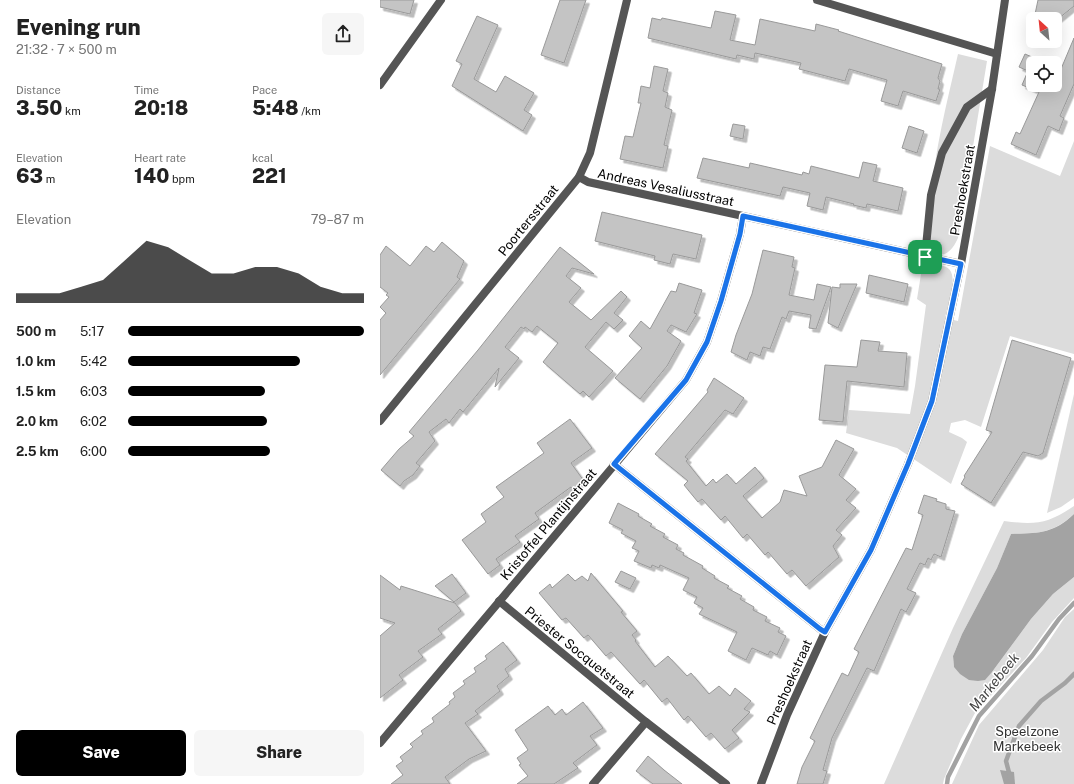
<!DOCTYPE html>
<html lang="en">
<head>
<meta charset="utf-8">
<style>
  body { margin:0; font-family:"Public Sans",sans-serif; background:#f6f6f6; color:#222; height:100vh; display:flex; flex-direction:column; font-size:15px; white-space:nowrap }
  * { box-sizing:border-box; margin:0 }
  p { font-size:13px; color:#767676 }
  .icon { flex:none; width:22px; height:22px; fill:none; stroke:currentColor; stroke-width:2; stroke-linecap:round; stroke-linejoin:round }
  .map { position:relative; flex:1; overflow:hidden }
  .panel { display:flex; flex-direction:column; background:#fff; width:380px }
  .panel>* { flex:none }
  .needle { width:26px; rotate:333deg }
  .tools { position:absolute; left:646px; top:12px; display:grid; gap:8px }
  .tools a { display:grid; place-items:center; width:36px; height:36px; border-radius:6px; background:#fff; box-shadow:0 4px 16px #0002; font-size:20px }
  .pin { position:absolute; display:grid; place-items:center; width:34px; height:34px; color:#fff; margin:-17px; border-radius:8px; box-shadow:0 2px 6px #0006 }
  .round { display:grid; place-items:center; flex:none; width:42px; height:42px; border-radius:6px; background:#f6f6f6 }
  .summary { display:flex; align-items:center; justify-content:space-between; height:68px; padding:0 16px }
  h1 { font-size:22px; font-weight:800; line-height:30px }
  .metrics { display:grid; grid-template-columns:repeat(3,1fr); gap:6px; height:68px; padding:4px 16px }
  .metrics div { display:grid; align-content:center }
  .metrics b { font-size:20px; font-weight:800 }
  .metrics small { font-size:11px; font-weight:400 }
  .metrics p { font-size:11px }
  .chart { height:112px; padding:8px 16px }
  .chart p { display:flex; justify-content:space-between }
  .chart svg { width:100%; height:72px; margin-top:4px; fill:#000; opacity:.7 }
  .primary-button { display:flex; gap:8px; margin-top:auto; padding:8px 16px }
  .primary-button a { flex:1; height:46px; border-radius:6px; background:#000; color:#fff; font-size:16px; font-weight:800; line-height:46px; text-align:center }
  .primary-button a+a { background:#f6f6f6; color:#222 }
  ul { padding:0 16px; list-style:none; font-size:13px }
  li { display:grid; grid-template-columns:64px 48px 1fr; align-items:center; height:30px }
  li i { height:10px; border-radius:5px; background:#000 }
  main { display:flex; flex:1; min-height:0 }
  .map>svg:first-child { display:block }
  .green { fill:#dcdcdc }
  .water { fill:#a3a3a3 }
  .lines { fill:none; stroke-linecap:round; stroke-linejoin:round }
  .stream { stroke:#a3a3a3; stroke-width:4.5 }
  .building { fill:#c4c4c4; stroke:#999; filter:url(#shadow) }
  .street { stroke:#555; stroke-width:8 }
  .route-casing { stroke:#fff; stroke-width:8 }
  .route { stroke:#1a73e8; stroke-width:5 }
  .labels { text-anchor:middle; stroke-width:3; stroke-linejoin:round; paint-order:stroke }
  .street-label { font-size:13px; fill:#000; stroke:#fff }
  .park-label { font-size:13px; fill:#333; stroke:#fff }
  .water-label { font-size:14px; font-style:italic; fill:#444; stroke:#fff }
</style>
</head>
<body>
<main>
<section class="panel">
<div class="summary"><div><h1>Evening run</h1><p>21:32 · 7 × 500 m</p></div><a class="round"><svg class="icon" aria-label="share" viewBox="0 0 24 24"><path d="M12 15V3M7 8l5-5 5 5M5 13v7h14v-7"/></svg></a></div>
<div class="metrics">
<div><p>Distance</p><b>3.50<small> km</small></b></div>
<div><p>Time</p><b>20:18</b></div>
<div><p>Pace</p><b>5:48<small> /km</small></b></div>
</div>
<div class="metrics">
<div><p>Elevation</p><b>63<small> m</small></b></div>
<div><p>Heart rate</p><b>140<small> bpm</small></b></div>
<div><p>kcal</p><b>221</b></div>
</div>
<div class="chart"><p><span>Elevation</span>79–87 m</p>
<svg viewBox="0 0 160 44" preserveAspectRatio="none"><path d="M0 44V38L10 38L20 38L30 34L40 30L50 18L60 6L70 10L80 18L90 26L100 26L110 22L120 22L130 26L140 34L150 38L160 38V44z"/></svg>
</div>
<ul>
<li><b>500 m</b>5:17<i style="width:100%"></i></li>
<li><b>1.0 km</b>5:42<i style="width:73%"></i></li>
<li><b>1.5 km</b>6:03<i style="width:58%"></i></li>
<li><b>2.0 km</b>6:02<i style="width:59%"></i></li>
<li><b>2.5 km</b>6:00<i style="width:60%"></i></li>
</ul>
<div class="primary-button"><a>Save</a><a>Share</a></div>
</section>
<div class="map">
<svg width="694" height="784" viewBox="0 0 694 784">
  <defs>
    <filter id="shadow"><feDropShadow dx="3.5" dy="3.5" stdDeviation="0" flood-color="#0004"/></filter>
  </defs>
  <rect width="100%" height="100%" fill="#fff"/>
  <!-- green -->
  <g class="green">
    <path d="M578,54L607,61L578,238C568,261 552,260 549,234C547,224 550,211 551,201C554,151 567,103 578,54Z"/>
    <path d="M694,141V354L630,336L601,427L585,420L571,423L569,432L582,438L587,442L571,484L517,448L466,433L469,410L530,414L535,386L546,305L537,299L542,268C587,255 571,292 565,318L578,321L610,146L680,176Z"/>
    <path d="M694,394V498L681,507L667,513Z"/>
    <path d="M694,506V514C672,534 658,533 631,534L617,568L582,634L573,656L574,667L612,672L651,619L673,594L694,577V598L672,622L646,658L595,713L581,739L564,779L563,784H504L573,628L624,521C655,525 668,524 694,506Z"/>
    <path d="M694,609V784H572L599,725L663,650L685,617Z"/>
  </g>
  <!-- water -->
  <g class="water">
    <path d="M694,514V577L673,594L651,619L612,672L605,680L598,681L589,680L580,674L574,667L573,656L582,634L617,568L631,534C658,533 673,534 694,514Z"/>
    <path d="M620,770L634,772L635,784H624Z"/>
  </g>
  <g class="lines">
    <!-- stream -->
    <g class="stream">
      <path d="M567,784L568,777L599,716L652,656L679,619L694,603"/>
      <path d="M632,784L626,761L639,726L661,701L685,683L694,674"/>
    </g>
  </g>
  <!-- building -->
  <g class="building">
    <path d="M0,0H34L30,14L0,7Z"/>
    <path d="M180,0H206L184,63L161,55Z"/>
    <path d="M658,0H694V6L678,19H654Z"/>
    <path d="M335,11L356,15L350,40L375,45L380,19L435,31L436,24L459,30L458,31L562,64L558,78L560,81L558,89H560L556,101L523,91L518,106L501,101L507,80L469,69L465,81L419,69L421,63L375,53L374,59L357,55L356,59L268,38L272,18L281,20L282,18L331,28Z"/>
    <path d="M97,16L118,25L94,79L116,92L125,76L154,93L144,110L152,115L143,131L72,86L82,64L76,61Z"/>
    <path d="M694,38V84L680,116L684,118L679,131L668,126L656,155L631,144L636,132L640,134L659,92L642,85L648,71L639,67L645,54L666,63H653V85H675V67L681,69Z"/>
    <path d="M274,66L288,69L283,91L288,93L285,107L292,110L284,145L288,146L283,168L240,159L245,136L253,137L261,103H258L261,86L270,88Z"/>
    <path d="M353,124L365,126L363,139L350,136Z"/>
    <path d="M529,126L544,131L537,153L522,148Z"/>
    <path d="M323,158L369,168L370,163L422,175L423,172L429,174L431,166L479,178L483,162L497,165L493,181L523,188L518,211L487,204L486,208L473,205L474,204L446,197L443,210L427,206L430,193L403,187L400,196L317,178Z"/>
    <path d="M222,212L322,235L316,259L293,254L290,264L274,260L275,256L215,241Z"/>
    <path d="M62,242L84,261L77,277L80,279L0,375V320L6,313L0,307L9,297L6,295L8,293L0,287V255L6,246L30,266L46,246L54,252Z"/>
    <path d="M180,247L214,274L192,268L186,276L201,288L189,302L211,320L241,291L247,297L234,313L243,320L234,329L226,322L205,347L233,371L209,397L203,391L200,394L163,362L178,343L157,326L152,332L145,327L144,329L141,327L125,347L139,358L115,387L119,368L83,412L80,409L69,423L66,419L49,432L55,441L36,463L40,466L33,475L24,481L20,486L1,470L19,449L34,436L29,432L98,350Z"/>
    <path d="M383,250L414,257L412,267L415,268L409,295L434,300L437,284L451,287L436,329L429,328L431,315L409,311L406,319L402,317L390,349L383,347L380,356L370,352L367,360L351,352L356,335L372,294Z"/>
    <path d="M489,275L528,284L524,302L486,293Z"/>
    <path d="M299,283L322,290L314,313L317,314L306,332L291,325L287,331L301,341L287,366L260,399L235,378L262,348L249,336L261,321L270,329L291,291L296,292Z"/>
    <path d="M460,284H477L458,328L448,323L452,287L460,288Z"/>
    <path d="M481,340L500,342L498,351L527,353L524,387L467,381L463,422L439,420L445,365L477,367Z"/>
    <path d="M632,340L691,358L663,453L658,456L643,452L611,503L581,484L585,477L584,476L612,432L606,430Z"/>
    <path d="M334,378L364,398L353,414L345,410L305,457L308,459L306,461L326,486L333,479L336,483L347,474L356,484L375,467L384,478L363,496L382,518L400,502L404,490L427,496L419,476L442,467L456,440L474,449L459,475L476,489L466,500L476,508L456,530L462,535L453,546L459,557L426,586L412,570L407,574L388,552L385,555L367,534L363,538L345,516L341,520L322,499L318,502L304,485L308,481L275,454L328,392L327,390Z"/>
    <path d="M190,419L212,448L191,463L204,481L192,489L191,487L155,513L159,519L135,536L140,542L116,559L120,565L108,574L82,540L106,522L101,514L124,497L116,487L164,453L157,443Z"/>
    <path d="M544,495L557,499L556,501L566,504V509L575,511L561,557L554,554L551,560L548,558L545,565L540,563L527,589L536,593L526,612L521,609L494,671L487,668L452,738L443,770L447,771L443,784H417L422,767L435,741L430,738L443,711L462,673L468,676L479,652L474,649L526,548L532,550L543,515L538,513Z"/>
    <path d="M238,503L259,514L258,516L272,524L270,526L285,534L283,537L298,545L296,549L304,553L303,555L323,566L322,568L335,576L334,578L349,586L347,588L362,596L360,599L374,607L373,610L387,617L385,621L400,628L398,632L406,636L397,655L390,651L388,655L372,648L366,660L348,651L357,632L319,614L323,608L314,603L317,597L303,590L309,578L280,565L279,568L272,565L271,568L254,561L259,551L252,548L256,541L241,533L243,530L229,523Z"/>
    <path d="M241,571L256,578L250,589L235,582Z"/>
    <path d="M211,573L243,611L241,612L257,631L252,635L256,640L255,641L275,667L288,656L307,676L311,673L329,694L339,686L350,696L355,688L371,701L364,709L370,712L352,730L359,738L345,749L331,733L326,737L308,716L304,720L287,698L282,702L264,680L260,684L231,652L226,656L208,635L204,638L186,618L182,620L159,593L170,584L172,588L188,574L195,581L202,576L208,581Z"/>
    <path d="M72,574L86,593L74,602L55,586Z"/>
    <path d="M0,575L20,590L21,586L75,603L81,611L58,629L62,634L38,651L43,657L19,675L23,680L0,698V636L15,623L0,618Z"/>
    <path d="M123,642L137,660L125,669L129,676L117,686L120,691L95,711L98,714L85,723L106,751L89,759L65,777L70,784H11L23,775L16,766L23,761L20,757L33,747L30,744L43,734L41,731L54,722L52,718L70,704L69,702L75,697L73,693L85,684L83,681L96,672L94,668L107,659L105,656Z"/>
    <path d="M203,702L223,728L210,736L217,745L193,763L198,768L174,784H137L148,776L139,765L141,764L137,758L148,750L135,730L168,706L175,715L182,709L186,715Z"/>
    <path d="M268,756L284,770L302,784H273L256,771Z"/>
  </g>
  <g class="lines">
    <!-- street -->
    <g class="street">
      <path d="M437,0L617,54"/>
      <path d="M0,85L61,0"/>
      <path d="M199,177L208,182L581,264"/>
      <path d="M545,257L551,195L562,153L587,107L612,89"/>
      <path d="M0,421L199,177L210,153L247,0"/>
      <path d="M234,464L440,629L445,632"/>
      <path d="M119,601L266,722L346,784"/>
      <path d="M0,743L306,380L327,342L341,301L360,234L363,216"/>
      <path d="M213,784L266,722"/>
      <path d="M381,784L407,715L445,632L491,550L528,464L552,401L581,264L612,89L625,0"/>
    </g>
  </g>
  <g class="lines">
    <defs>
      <path id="route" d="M363,216L581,264L552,401L528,464L491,550L445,632L440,629L234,464L306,380L327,342L341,301L360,234Z"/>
    </defs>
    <!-- route casing -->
    <use href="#route" class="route-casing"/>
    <!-- route -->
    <use href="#route" class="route"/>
  </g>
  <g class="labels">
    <!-- street labels -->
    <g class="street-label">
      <text transform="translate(286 187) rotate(12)" y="5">Andreas Vesaliusstraat</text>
      <text transform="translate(582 190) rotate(-80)" y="5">Preshoekstraat</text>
      <text transform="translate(148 220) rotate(-51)" y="5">Poortersstraat</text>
      <text transform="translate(168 524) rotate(-50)" y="5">Kristoffel Plantijnstraat</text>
      <text transform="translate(200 652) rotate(39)" y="5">Priester Socquetstraat</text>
      <text transform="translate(409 682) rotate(-66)" y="5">Preshoekstraat</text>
    </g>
    <!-- park labels -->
    <g class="park-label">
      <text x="647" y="736">Speelzone<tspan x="647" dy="15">Markebeek</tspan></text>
    </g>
    <!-- water labels -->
    <g class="water-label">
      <text transform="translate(614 682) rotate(-51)" y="5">Markebeek</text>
    </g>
  </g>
</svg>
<div class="tools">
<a><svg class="needle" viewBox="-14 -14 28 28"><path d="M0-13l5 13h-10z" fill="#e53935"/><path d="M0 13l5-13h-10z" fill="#767676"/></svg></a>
<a><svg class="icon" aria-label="locate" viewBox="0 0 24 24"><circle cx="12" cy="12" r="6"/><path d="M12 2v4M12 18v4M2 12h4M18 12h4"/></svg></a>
</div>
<div class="pin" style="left:545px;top:257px;background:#1e9e55"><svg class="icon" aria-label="arrive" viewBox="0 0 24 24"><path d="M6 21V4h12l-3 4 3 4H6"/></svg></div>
</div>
</main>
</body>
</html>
